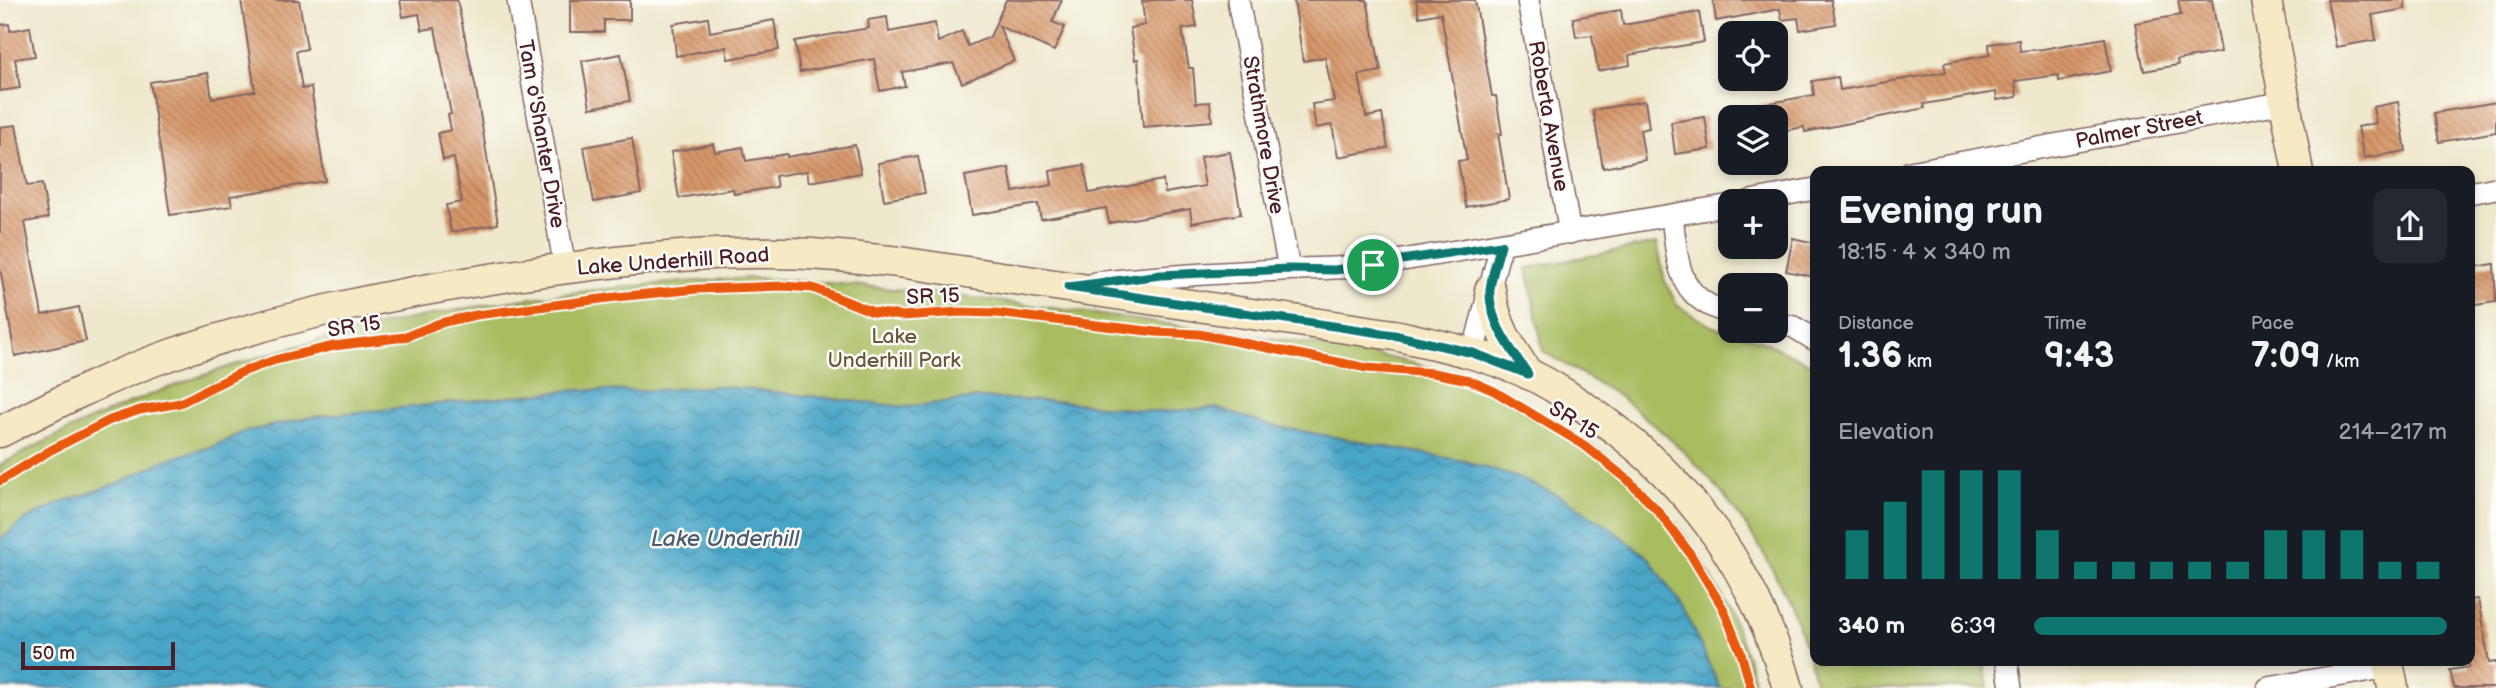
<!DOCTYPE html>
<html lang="en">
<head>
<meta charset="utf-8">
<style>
  body { margin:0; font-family:"Balsamiq Sans",sans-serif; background:#242831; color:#f1f3f6; height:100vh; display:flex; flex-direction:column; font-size:26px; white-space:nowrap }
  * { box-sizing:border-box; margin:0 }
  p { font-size:23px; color:#9ea1a6 }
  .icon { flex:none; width:38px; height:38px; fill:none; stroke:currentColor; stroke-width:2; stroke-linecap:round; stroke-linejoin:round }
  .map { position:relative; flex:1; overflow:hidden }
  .panel { position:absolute; left:1810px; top:166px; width:665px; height:500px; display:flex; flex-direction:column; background:#171b24; border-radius:14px; box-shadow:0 4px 10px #0003 }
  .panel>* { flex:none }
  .tools { position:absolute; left:1718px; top:21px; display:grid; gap:14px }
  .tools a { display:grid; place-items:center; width:70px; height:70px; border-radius:14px; background:#171b24; box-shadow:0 4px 10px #0003; font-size:35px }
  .scale { position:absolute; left:21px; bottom:18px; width:154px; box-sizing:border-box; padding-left:7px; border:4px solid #4a1f2b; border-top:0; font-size:19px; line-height:24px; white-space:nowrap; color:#4a1f2b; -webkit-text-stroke:5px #fdfcf7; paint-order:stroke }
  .pin { position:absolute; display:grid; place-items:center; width:60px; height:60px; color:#fff; margin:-30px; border:4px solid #fff; border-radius:50%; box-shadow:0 2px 7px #0007 }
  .round { display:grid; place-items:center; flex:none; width:74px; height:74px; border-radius:14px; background:#242831 }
  .headline { display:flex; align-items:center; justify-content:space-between; height:119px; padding:0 28px }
  h1 { font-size:38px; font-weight:800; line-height:52px }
  .stats { display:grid; grid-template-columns:repeat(3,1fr); gap:10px; height:119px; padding:7px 28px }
  .stats div { display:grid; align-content:center }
  .stats b { font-size:35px; font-weight:800 }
  .stats small { font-size:19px; font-weight:400 }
  .stats p { font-size:19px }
  .chart { height:196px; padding:14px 28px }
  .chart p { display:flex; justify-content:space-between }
  .chart svg { width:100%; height:126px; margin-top:7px; stroke:#0f766e; stroke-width:6 }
  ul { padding:0 28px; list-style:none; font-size:23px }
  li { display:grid; grid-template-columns:112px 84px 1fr; align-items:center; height:52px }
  li i { height:18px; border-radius:9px; background:#0f766e }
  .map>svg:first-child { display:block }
  .park { fill:#a8bc60; stroke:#796e46; stroke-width:2 }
  .water { fill:url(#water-waves); stroke:#496279; stroke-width:2 }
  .building { fill:url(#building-back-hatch) }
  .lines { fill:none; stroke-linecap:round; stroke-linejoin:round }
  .street-casing { stroke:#836563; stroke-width:24 }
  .secondary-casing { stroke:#836563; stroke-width:33 }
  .street { stroke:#fff; stroke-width:21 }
  .secondary { stroke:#f6e9c3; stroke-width:30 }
  .cycleway-casing { stroke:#fdfcf7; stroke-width:13 }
  .cycleway { stroke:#e8590c; stroke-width:9 }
  .route-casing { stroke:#fff; stroke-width:14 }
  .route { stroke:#0f766e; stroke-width:9 }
  .labels { text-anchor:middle; stroke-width:5; stroke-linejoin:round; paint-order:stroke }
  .street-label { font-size:21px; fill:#4a1f2b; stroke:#fdfcf7 }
  .park-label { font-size:21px; fill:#6b563e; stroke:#fdfcf7 }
  .water-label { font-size:23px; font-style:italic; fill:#495c71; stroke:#fdfcf7 }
</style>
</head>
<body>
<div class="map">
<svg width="2496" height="688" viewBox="0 0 2496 688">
  <defs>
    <pattern id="water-waves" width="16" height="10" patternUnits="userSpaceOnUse" patternTransform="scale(1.75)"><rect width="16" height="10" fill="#48a6c7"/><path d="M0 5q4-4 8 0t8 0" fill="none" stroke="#3e87a2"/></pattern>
    <pattern id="building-back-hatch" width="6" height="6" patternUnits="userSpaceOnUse" patternTransform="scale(1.75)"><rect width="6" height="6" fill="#d69769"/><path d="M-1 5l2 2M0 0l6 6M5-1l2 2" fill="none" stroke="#b07b57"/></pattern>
  </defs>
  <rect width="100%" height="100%" fill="#fdfcf7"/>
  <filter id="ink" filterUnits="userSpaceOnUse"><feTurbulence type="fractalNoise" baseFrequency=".0143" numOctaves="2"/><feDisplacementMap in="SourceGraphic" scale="14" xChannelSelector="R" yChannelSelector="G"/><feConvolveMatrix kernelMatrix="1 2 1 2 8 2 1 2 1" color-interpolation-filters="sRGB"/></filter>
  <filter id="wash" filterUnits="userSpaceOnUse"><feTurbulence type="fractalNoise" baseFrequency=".00686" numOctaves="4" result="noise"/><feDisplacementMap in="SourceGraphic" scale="28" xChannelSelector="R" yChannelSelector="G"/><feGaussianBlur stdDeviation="1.57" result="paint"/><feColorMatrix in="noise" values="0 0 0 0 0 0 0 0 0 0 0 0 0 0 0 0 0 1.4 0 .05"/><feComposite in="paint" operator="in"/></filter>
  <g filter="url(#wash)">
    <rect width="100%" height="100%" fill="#eee8cc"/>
    <!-- park -->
    <g class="park">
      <path d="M1657,243L1665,282L1678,306L1711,326L1763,341L1815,366V662H1984L1988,688H1817C1793,584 1736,493 1654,425C1643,416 1632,406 1621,398C1596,381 1568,367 1543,351L1527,268Z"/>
      <path d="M753,278C889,285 1025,304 1159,323C1265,339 1374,347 1475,381C1502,390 1529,408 1553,422C1580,439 1611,456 1634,478C1693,533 1737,611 1756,688H1720L1683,608L1649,558L1216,408L1156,412L1066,402L980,398L905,407L720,386L641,391L574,390L312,417L244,432L212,447L165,460L119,483L60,503L23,521L0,540V465C230,339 493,290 753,278Z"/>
    </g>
    <!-- water -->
    <path class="water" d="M720,386L905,407L980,398L1066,402L1156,412L1216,408L1269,425L1464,461L1515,477L1562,497L1609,527L1649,558L1683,608L1720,688H0V540L23,521L60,503L119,483L165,460L212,447L244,432L312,417L574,390L641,391Z"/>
    <g id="blocks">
      <!-- building -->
      <g class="building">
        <path d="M241,0H299L307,49L296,51L302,89L311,87L325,181L230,196L232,206L170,215L150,82L208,73L212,98L255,91Z"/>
        <path d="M400,0H457L476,89L498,224L451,232L446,205L462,202L454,158L443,160L438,133L451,130L448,115L451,114L435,28L422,30L419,14L403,17Z"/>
        <path d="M570,0H630V20H604V32H570Z"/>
        <path d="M1006,0H1062L1052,22L1065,27L1054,51L999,26L1014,61L962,83L953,63L902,72L905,86L880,91L874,59L800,72L795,41L869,28L868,20L887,17L889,32L935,23L938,42L962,31L968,46L990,37Z"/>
        <path d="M1151,0H1192L1197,27L1182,29L1189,68H1193L1196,103L1210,102L1212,121L1143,127L1138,59L1135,60L1130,28L1145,25L1142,2Z"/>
        <path d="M1294,0H1367L1381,71L1359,75L1366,117L1382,114L1388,148L1338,157L1332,125L1316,128L1312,104L1334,101L1325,57L1303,61Z"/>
        <path d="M1416,0H1475L1492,96H1496L1502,134H1498L1509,199L1466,207L1458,161L1467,160L1441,13L1419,17Z"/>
        <path d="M1713,0H1831L1836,24L1800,30L1798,18L1782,20L1780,9L1716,21Z"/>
        <path d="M2178,0H2212L2221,52L2177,60L2178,65L2144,71L2135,23L2181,15Z"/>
        <path d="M2327,0H2405V9L2372,15L2376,40L2336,47Z"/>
        <path d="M1621,10L1623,25L1699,12L1704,42L1629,55L1630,65L1598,71L1592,35L1576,37L1573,18Z"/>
        <path d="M708,18L710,32L774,20L779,50L728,59L726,47L676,56L673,24Z"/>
        <path d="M9,24L10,31L30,27L35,56L15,59L20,88L0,91V25Z"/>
        <path d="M2105,38L2111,71L2059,81L2058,75L2015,81L2017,97L1997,100L1996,92L1924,104L1925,108L1805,132L1804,127L1776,132V117H1738L1737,109L1814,95L1812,81L1838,77L1840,90L1946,72L1944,63L1990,55L1989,44L2019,40L2020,51L2043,49Z"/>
        <path d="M621,54L630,101L590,108L582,61Z"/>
        <path d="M1645,101L1649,128L1640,130L1645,160L1603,168L1593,110Z"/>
        <path d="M2398,102L2406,151L2364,158L2358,127L2376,123L2373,107Z"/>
        <path d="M2496,102V132L2439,142L2434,113Z"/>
        <path d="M1705,117L1710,149L1675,154L1671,122Z"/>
        <path d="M16,125L27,186L42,184L48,218L25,222L42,315L79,307L86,341L15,356L0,268V127Z"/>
        <path d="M632,138L641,193L594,202L584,147Z"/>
        <path d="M713,144L715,152L743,147L746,161L787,154V157L855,145L861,173L809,182L807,171L775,176L777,187L734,194L733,189L679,198L671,152Z"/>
        <path d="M1230,152L1241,214L1192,223L1190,209L1109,223L1106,208L1041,219L1038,204L972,215L965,176L1009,168L1013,192L1052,185L1050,171L1084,165L1089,193L1163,180L1165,193L1205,186L1200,157Z"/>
        <path d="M918,156L925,193L884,200L878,163Z"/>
        <path d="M1793,238L1815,243V277L1786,271Z"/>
        <path d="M2494,264L2496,302L2469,306V268Z"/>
        <path d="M2478,599L2489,663L2496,662V688H2454L2450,670L2469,667V600Z"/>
      </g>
    </g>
  </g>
  <g filter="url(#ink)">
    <use href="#blocks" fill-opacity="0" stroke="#836563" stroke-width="2"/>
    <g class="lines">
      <defs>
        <g id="street">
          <path d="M518,0L565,268"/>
          <path d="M1238,0L1289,269"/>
          <path d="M1528,0L1570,233"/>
          <path d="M1910,172L2285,102"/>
          <path d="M2469,193L2496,188"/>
          <path d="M1750,201L1815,189"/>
          <path d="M1672,216C1678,262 1676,300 1731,313"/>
          <path d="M1095,283C1157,276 1219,273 1282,270C1313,268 1343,269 1373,265L1731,205"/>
          <path d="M1776,323L1794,327L1815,340"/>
          <path d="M1473,353L1501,245"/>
          <path d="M2007,662L2011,688"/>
          <path d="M2268,688L2389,667"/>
        </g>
        <g id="secondary">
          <path d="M2266,0L2298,172"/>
          <path d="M1490,290C1496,326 1508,345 1528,374"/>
          <path d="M0,432C53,405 107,377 164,357C283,315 405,291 530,273C605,263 681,253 756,253C804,252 852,257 899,262L1394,335C1439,345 1484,354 1527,373C1553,385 1577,402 1600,418C1695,486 1756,575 1788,688"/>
          <path d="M2388,662L2393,688"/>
        </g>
      </defs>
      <!-- street casing -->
      <use href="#street" class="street-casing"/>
      <!-- secondary casing -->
      <use href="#secondary" class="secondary-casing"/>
      <!-- street -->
      <use href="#street" class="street"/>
      <!-- secondary -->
      <use href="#secondary" class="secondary"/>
      <defs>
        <path id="cycleway" d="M0,481L51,450L110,420L140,410L180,403L242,372L275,360L334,346L405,337L440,323L476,315L616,297L697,289L783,286L813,288L873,312L902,316L960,312L996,313L1156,332L1199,334L1367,368L1433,373L1469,380L1494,391L1584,445L1627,479L1658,511L1689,552L1723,608L1741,653L1751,688"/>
      </defs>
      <!-- cycleway casing -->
      <use href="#cycleway" class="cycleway-casing"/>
      <!-- cycleway -->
      <use href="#cycleway" class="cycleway"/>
    </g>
  </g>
  <g class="lines" filter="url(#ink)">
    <defs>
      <path id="route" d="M1501,245C1497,259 1492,274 1490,289C1488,321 1511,349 1528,374L1473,353L1394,335L1068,287L1161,275L1289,269L1335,270Z"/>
    </defs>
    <!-- route casing -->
    <use href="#route" class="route-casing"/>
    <!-- route -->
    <use href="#route" class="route"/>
  </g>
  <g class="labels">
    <!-- street labels -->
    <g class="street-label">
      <text transform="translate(1549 116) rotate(80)" y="7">Roberta Avenue</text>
      <text transform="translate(2139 129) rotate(-11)" y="7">Palmer Street</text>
      <text transform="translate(542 134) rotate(80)" y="7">Tam o'Shanter Drive</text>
      <text transform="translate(1264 135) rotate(80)" y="7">Strathmore Drive</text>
      <text transform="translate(673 261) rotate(-4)" y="7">Lake Underhill Road</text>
      <text transform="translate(933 296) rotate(-2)" y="7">SR 15</text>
      <text transform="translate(354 326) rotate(-8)" y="7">SR 15</text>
      <text transform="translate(1574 420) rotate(32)" y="7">SR 15</text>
    </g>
    <!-- park labels -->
    <g class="park-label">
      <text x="894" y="343">Lake<tspan x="894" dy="24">Underhill Park</tspan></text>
    </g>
    <!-- water labels -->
    <g class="water-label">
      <text x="725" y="546">Lake Underhill</text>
    </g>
  </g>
</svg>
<div class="tools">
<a><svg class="icon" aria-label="locate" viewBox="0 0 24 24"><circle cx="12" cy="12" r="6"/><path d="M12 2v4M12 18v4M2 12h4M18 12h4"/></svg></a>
<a><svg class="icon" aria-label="layers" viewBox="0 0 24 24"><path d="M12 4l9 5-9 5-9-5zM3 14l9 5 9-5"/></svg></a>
<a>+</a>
<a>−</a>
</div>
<div class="scale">50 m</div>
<div class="pin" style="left:1373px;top:265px;background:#1e9e55"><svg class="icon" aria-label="arrive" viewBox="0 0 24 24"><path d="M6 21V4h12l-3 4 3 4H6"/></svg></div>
<section class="panel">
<div class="headline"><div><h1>Evening run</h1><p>18:15 · 4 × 340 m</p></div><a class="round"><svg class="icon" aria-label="share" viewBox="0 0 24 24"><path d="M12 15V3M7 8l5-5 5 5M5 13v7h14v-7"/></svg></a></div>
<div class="stats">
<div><p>Distance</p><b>1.36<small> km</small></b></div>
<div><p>Time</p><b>9:43</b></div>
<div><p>Pace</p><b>7:09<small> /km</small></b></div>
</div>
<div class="chart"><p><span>Elevation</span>214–217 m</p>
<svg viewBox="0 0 160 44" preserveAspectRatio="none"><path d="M5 44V27M15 44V17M25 44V6M35 44V6M45 44V6M55 44V27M65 44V38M75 44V38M85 44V38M95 44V38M105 44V38M115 44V27M125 44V27M135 44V27M145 44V38M155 44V38"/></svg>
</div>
<ul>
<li><b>340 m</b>6:39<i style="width:100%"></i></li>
</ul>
</section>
</div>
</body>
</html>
